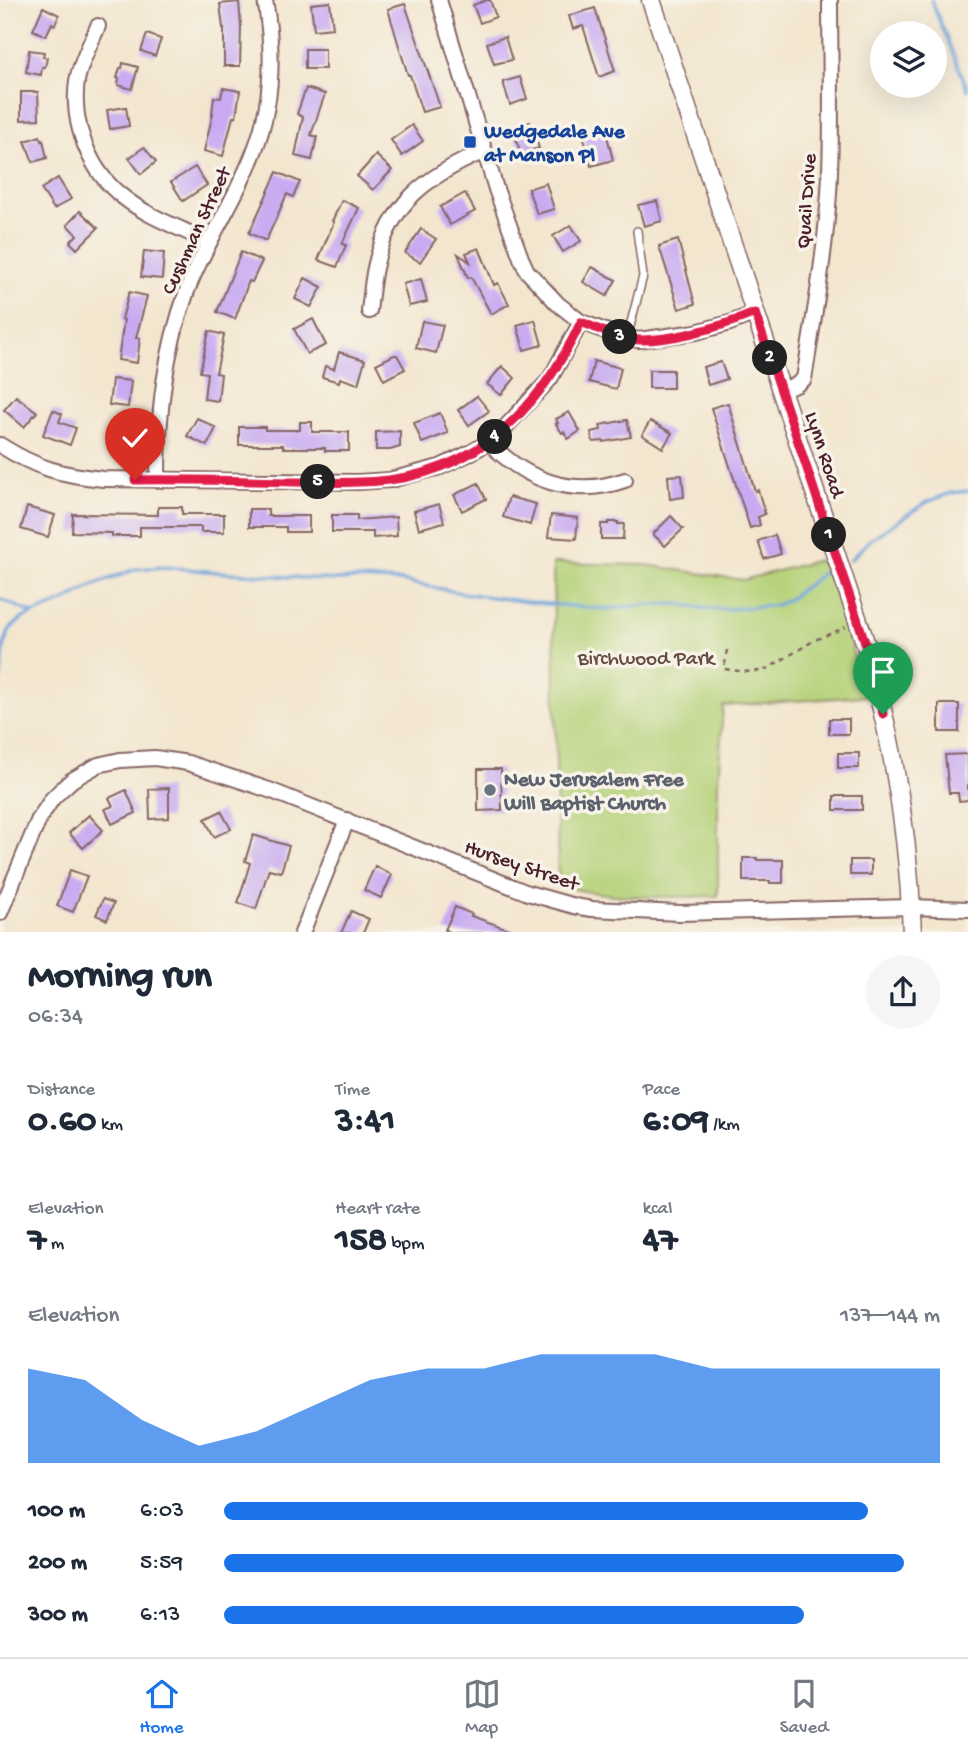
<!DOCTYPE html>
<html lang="en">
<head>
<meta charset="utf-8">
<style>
  body { margin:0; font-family:"Gochi Hand",sans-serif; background:#f6f6f7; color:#1f2937; height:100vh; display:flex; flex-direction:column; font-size:26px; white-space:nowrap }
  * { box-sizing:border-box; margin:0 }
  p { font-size:23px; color:#747a83 }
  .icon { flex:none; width:38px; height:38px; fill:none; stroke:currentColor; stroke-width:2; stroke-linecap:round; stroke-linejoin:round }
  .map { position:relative; height:932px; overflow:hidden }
  .panel { display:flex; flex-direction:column; background:#fff; flex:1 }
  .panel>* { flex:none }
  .buttons { position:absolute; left:870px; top:21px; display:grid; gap:14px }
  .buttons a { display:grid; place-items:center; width:77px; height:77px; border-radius:50%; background:#fff; box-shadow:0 7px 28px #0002; font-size:35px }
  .pin { position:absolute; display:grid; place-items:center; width:60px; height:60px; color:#fff; margin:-72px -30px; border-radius:50% 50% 50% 0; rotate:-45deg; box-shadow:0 0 7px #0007 }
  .pin .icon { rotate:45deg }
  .km { position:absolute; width:35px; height:35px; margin:-18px; border-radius:50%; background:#222; color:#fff; font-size:19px; line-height:35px; text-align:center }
  .round { display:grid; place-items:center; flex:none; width:74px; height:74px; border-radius:37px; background:#f6f6f7 }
  .summary { display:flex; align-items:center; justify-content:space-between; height:119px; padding:0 28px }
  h1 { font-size:38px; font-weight:800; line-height:52px }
  .metrics { display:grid; grid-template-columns:repeat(3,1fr); gap:10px; height:119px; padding:7px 28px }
  .metrics div { display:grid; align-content:center }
  .metrics b { font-size:35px; font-weight:800 }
  .metrics small { font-size:19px; font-weight:400 }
  .metrics p { font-size:19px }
  .chart { height:196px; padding:14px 28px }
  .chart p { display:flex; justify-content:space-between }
  .chart svg { width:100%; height:126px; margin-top:7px; fill:#1a73e8; opacity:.7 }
  ul { padding:0 28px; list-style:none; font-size:23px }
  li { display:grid; grid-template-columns:112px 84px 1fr; align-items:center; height:52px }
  li i { height:18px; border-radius:9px; background:#1a73e8 }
  .dock { display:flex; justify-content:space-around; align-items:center; height:98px; border-top:2px solid #e0e1e3; background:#fff; font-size:19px; color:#747a83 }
  .dock a { display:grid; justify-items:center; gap:4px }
  .dock .active { color:#1a73e8 }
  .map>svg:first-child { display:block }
  .green { fill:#b5d279; stroke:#807852; stroke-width:2 }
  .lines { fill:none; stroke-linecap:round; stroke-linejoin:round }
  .stream { stroke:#6ca2da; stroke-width:3.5 }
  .building { fill:#c7aaf2 }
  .service-casing { stroke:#856564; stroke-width:10 }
  .minor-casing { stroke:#856564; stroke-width:18 }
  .tertiary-casing { stroke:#856564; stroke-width:21 }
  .path { stroke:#856564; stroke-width:2.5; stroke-dasharray:5 5; stroke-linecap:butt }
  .service { stroke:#fff; stroke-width:7 }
  .minor { stroke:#fff; stroke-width:14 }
  .tertiary { stroke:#fff; stroke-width:18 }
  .route-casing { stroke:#fff; stroke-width:14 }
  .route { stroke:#e11d48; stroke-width:9 }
  .transit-dot { fill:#1a4fb4; stroke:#f7f3e8; stroke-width:2.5 }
  .worship-dot { fill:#6b7280; stroke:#f7f3e8; stroke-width:2.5 }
  .labels { text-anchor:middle; stroke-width:7; stroke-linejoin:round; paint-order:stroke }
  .transit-label { font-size:21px; font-weight:bold; fill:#164399; stroke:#f7f3e8; text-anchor:start }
  .street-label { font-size:21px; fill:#4a1f2b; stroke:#f7f3e8 }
  .park-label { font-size:21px; fill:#654c3e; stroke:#f7f3e8 }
  .worship-label { font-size:21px; font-weight:bold; fill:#5b616d; stroke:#f7f3e8; text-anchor:start }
</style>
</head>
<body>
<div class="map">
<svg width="968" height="933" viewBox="0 0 968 933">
  <rect width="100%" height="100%" fill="#f7f3e8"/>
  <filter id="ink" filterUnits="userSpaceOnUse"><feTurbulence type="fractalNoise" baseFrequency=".0143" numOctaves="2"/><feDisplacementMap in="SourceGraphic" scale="14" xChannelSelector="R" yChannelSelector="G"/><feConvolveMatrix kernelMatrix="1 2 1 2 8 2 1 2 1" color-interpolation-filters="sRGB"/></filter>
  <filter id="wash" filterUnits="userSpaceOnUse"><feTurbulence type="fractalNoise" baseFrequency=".00686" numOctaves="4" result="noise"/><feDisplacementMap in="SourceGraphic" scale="28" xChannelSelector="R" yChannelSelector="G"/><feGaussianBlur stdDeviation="1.57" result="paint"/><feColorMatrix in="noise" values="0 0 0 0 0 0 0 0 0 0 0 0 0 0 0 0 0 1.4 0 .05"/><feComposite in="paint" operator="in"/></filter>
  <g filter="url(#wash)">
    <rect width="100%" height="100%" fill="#f3e6cf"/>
    <!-- green -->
    <path class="green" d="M827,558L865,696L723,706L718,783V896C664,897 610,900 558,885L553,563L646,565L743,580Z"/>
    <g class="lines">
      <!-- stream -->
      <g class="stream">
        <path d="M931,0L968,90"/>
        <path d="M850,560L871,539L927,502L951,493L968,491"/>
        <path d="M0,599L32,613"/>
        <path d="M0,682L4,646L10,629L23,618L63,602L94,585L136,569L165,567L218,572L335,580L354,579L401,581L462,593L536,603L605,609L644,605L678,604L707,609H732L777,605L789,599L827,570"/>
      </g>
    </g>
    <g id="blocks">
      <!-- building -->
      <g class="building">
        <path d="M487,0H490L496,17L480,23L473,5Z"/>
        <path d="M239,2L241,26L240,66H224V28H223L220,4Z"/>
        <path d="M330,2L333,28L314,30L311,4Z"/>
        <path d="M405,4L440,107L422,112L410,75H408L401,53L388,9Z"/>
        <path d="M43,7L59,15L55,25L52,23L46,36L33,30Z"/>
        <path d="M595,8L615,71L599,77L583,26L573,29L569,16Z"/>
        <path d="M147,34L161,39L155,56L141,51Z"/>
        <path d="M505,37L512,60L494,64L487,43Z"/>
        <rect x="305" y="49" width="20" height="20"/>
        <path d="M29,50L44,52L43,57L47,58L45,67H42L41,75L26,72Z"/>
        <path d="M123,63L138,67L132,89L118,85L119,78H117L120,68H122Z"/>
        <path d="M520,77L527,99L510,105L503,82Z"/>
        <path d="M223,88L240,91L236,117H233L223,156L204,151L213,113H212L214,97L221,98Z"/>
        <path d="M306,88L325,94L311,135L317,137L312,160L295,156L303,117L297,114Z"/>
        <path d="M21,92H38L39,119L21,120Z"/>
        <path d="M126,107L129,126L110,129L107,110Z"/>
        <path d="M530,122L539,148L521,154L512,127Z"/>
        <path d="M412,125L423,141L402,156L391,140Z"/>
        <path d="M605,128L613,160L591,166L583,134Z"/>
        <path d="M40,136L42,141L43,140L47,158L33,162L25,141Z"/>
        <path d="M144,147L156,162L141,174L129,158Z"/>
        <path d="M376,155L392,170L373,190L357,176Z"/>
        <path d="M195,167L207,185L183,201L171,182Z"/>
        <path d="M277,172L300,182L293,197L287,194L266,241L249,233Z"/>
        <path d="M58,178L71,199L54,209L41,189Z"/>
        <path d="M546,183L554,209L537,214L528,189Z"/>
        <path d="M465,193L475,211L450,225L440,207Z"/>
        <path d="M342,200L359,208L342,244L346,245L337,267L318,260L334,222L332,221Z"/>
        <path d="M657,201L662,221L644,226L638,205Z"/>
        <path d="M80,211L98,228L77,249L70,242L77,235L67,225Z"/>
        <path d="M571,225L581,241L563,252L553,236Z"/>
        <path d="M421,229L436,239L420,262L405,253Z"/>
        <path d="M678,240L695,304L679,309L659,246Z"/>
        <path d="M479,248L494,285L498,283L509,304L491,314L471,277L468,278L458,254L470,262L466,253Z"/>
        <path d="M144,251L164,253L162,279L141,277Z"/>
        <path d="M241,252L262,261L252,282L249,281L235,319L217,312Z"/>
        <path d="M592,267L616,280L607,296L583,282Z"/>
        <path d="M305,278L322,287L311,307L295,299Z"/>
        <path d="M421,279L427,302L409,306L403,284Z"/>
        <path d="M129,292L147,296L136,338H140L137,363L118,360L124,320L122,319Z"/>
        <path d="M313,319L326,345L307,354L294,329Z"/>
        <path d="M535,320L542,345L524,350L517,325Z"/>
        <path d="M422,321L443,325L436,353L416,348Z"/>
        <path d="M209,331L224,335L216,373L221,374L218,401L204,399L207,373L200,372Z"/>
        <path d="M339,352L365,360L358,384L340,378L339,382L322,377L325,366L334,369Z"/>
        <path d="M394,355H397L405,369L384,380L376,364Z"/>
        <path d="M594,361L621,368L616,389L589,382Z"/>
        <path d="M721,362L727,379L708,385L703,367Z"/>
        <path d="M502,366L515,378L501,395L487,384Z"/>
        <rect x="649" y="370" width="24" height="18"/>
        <path d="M112,379L131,381L128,407L109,405Z"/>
        <path d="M16,396L37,412L24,427L4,410Z"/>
        <path d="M477,396L489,411L469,425L458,410Z"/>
        <path d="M728,403L755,491L758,490L765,514L758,517L760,525L750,528L711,408Z"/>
        <path d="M53,410L62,414L59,422L76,428L70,445L43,435Z"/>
        <path d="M569,412L580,431L568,439L564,432L562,433L556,424L558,423L556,419Z"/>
        <path d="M440,413L448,433L422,443L414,423Z"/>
        <path d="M197,418L216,428L207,446L187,436Z"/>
        <path d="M627,420L631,437L604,442L603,441L593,442L591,432L601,430L600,425Z"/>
        <path d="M650,421L672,433L663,448L642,435Z"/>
        <path d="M300,422H312V432H349V451H325V448H283V445H239V427H265V430H300Z"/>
        <rect x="110" y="423" width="19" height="28"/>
        <path d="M400,431V447L390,450H376V432Z"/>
        <path d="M682,475L684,497L670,499L668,476Z"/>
        <path d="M478,483L486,499L462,511L454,495Z"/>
        <path d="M509,497L536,504L530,525L503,517Z"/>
        <path d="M439,504L444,522L419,529L414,511Z"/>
        <path d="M27,507L55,515L48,537L21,529Z"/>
        <path d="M158,507H182V514H224V532H201V527H140V536H112V533L72,532L73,514L158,515Z"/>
        <path d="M249,509H268V516H309V532H286V527H249Z"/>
        <path d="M332,515H357V520L396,517L397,536L373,538V532H332Z"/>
        <path d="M551,515L578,518L576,539L548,537Z"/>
        <path d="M671,516L683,529L665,546L653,534Z"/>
        <path d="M608,522H618V524H624L623,539H601V524H608Z"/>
        <path d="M775,535L781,554L764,559L758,541Z"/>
        <rect x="939" y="704" width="20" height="28"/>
        <rect x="829" y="719" width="20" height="15"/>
        <rect x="838" y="753" width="21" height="15"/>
        <path d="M968,754V800L959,801L958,793H949L945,755Z"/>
        <path d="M478,769H501L502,810L478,811Z"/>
        <path d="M169,788V818L150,819L149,789Z"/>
        <path d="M126,790L136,813L112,824L105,809L113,806L109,798Z"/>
        <rect x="834" y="796" width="28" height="14"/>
        <path d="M221,811L231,829L214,837L205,819Z"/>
        <path d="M89,815L103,830L83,848L69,833Z"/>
        <path d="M253,835L289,846L281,872L269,869L256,909L238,903L250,863L245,861Z"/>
        <path d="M743,858H757V860H783V883H770V881H743Z"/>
        <rect x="850" y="860" width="21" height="15"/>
        <path d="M375,866L392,875L381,898L364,890Z"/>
        <path d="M70,870L87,876L73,912L57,906Z"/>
        <path d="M103,899L114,903L107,920L96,915Z"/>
        <path d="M455,907L472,914L471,916L514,931V933H451L445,930Z"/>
        <path d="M351,911L369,919L363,933H341Z"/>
      </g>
    </g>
  </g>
  <g filter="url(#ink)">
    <use href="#blocks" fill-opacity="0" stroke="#856564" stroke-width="2"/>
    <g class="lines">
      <defs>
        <path id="service" d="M627,338L643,276L637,231"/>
        <g id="minor">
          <path d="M439,0L496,189L521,258L527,271L558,304L581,322L624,338L639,340L696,332L730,323L755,313"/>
          <path d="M98,26C91,43 80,63 77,81C71,123 89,171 123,197C148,217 180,228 209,242"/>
          <path d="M369,311C371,296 372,282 375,268C389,203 426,176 485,151"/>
          <path d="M781,390L796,385L804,379C814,317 825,255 829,193C833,129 830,64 830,0"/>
          <path d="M489,442C525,481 574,498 625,480"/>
          <path d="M0,445C36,468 61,475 103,479L358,482L390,480L440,467L470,453L489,442L501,432L550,379L581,322"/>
          <path d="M158,480C158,412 164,355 187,291C205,243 236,200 254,152C273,104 274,50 265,0"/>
          <path d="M0,913L39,819L52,799L61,790L72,780L98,765L120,760L155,758L188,763L272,791L528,893L574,906L592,909L680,913L911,907L968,909"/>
          <path d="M302,933L347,820"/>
        </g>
        <path id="tertiary" d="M651,0L866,645C875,680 884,715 891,750C903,810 910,871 912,933"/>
      </defs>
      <!-- service casing -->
      <use href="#service" class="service-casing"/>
      <!-- minor casing -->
      <use href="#minor" class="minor-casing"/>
      <!-- tertiary casing -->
      <use href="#tertiary" class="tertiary-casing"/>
      <!-- path -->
      <path class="path" d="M727,650L724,669C739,671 753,674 767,669L815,640L846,627"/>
      <!-- service -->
      <use href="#service" class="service"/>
      <!-- minor -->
      <use href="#minor" class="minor"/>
      <!-- tertiary -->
      <use href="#tertiary" class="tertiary"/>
    </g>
  </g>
  <g class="lines" filter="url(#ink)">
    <defs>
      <path id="route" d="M135,480C188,479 241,481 294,482C325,482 358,484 389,480C483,468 543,403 581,322C594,327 608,334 622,338C658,346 721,327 755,313L866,645L883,714"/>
    </defs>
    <!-- route casing -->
    <use href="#route" class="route-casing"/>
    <!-- route -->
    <use href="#route" class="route"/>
  </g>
  <!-- markers -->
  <rect class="transit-dot" x="463" y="135" width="14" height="14" rx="3.5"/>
  <circle class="worship-dot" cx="490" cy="790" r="7"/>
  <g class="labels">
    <!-- transit labels -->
    <g class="transit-label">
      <text x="484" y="137">Wedgedale Ave<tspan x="484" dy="24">at Manson Pl</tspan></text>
    </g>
    <!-- street labels -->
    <g class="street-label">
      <text transform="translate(805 201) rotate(-86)" y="7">Quail Drive</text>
      <text transform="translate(195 230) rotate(-65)" y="7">Cushman Street</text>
      <text transform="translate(826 454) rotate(72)" y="7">Lynn Road</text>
      <text transform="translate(522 864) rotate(19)" y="7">Hursey Street</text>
    </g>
    <!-- park labels -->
    <g class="park-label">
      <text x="646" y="664">Birchwood Park</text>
    </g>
    <!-- worship labels -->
    <g class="worship-label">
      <text x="504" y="785">New Jerusalem Free<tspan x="504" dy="24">Will Baptist Church</tspan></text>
    </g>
  </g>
</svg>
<div class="buttons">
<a><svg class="icon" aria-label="layers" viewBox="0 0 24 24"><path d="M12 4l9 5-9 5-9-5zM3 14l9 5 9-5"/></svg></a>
</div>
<div class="pin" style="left:883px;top:714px;background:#1e9e55"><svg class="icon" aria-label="arrive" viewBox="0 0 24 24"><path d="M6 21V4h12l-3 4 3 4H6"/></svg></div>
<div class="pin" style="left:135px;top:480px;background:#d93025"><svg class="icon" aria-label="check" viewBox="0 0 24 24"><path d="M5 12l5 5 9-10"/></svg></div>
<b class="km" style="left:829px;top:535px">1</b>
<b class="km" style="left:770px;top:358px">2</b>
<b class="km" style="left:620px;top:337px">3</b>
<b class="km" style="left:495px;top:437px">4</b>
<b class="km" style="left:318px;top:482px">5</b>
</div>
<section class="panel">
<div class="summary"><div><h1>Morning run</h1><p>06:34</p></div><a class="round"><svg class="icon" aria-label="share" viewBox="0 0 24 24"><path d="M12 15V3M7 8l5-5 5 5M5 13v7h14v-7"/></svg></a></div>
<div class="metrics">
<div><p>Distance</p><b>0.60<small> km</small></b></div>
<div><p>Time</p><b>3:41</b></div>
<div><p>Pace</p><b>6:09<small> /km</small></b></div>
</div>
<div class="metrics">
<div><p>Elevation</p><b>7<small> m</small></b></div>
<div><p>Heart rate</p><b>158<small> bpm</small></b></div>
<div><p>kcal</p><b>47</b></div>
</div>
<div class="chart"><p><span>Elevation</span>137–144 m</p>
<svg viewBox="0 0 160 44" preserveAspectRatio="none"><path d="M0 44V11L10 15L20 29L30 38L40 33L50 24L60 15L70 11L80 11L90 6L100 6L110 6L120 11L130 11L140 11L150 11L160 11V44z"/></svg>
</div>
<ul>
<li><b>100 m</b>6:03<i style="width:90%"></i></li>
<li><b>200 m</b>5:59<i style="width:95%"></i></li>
<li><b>300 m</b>6:13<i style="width:81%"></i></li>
</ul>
</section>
<nav class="dock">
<a class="active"><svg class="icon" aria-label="home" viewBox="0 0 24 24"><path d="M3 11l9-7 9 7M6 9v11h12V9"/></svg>Home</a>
<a><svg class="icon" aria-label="map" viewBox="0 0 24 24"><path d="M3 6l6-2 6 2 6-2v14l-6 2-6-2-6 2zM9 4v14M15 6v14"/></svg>Map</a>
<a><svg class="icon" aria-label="saved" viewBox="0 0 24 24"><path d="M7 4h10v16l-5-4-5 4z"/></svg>Saved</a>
</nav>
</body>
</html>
